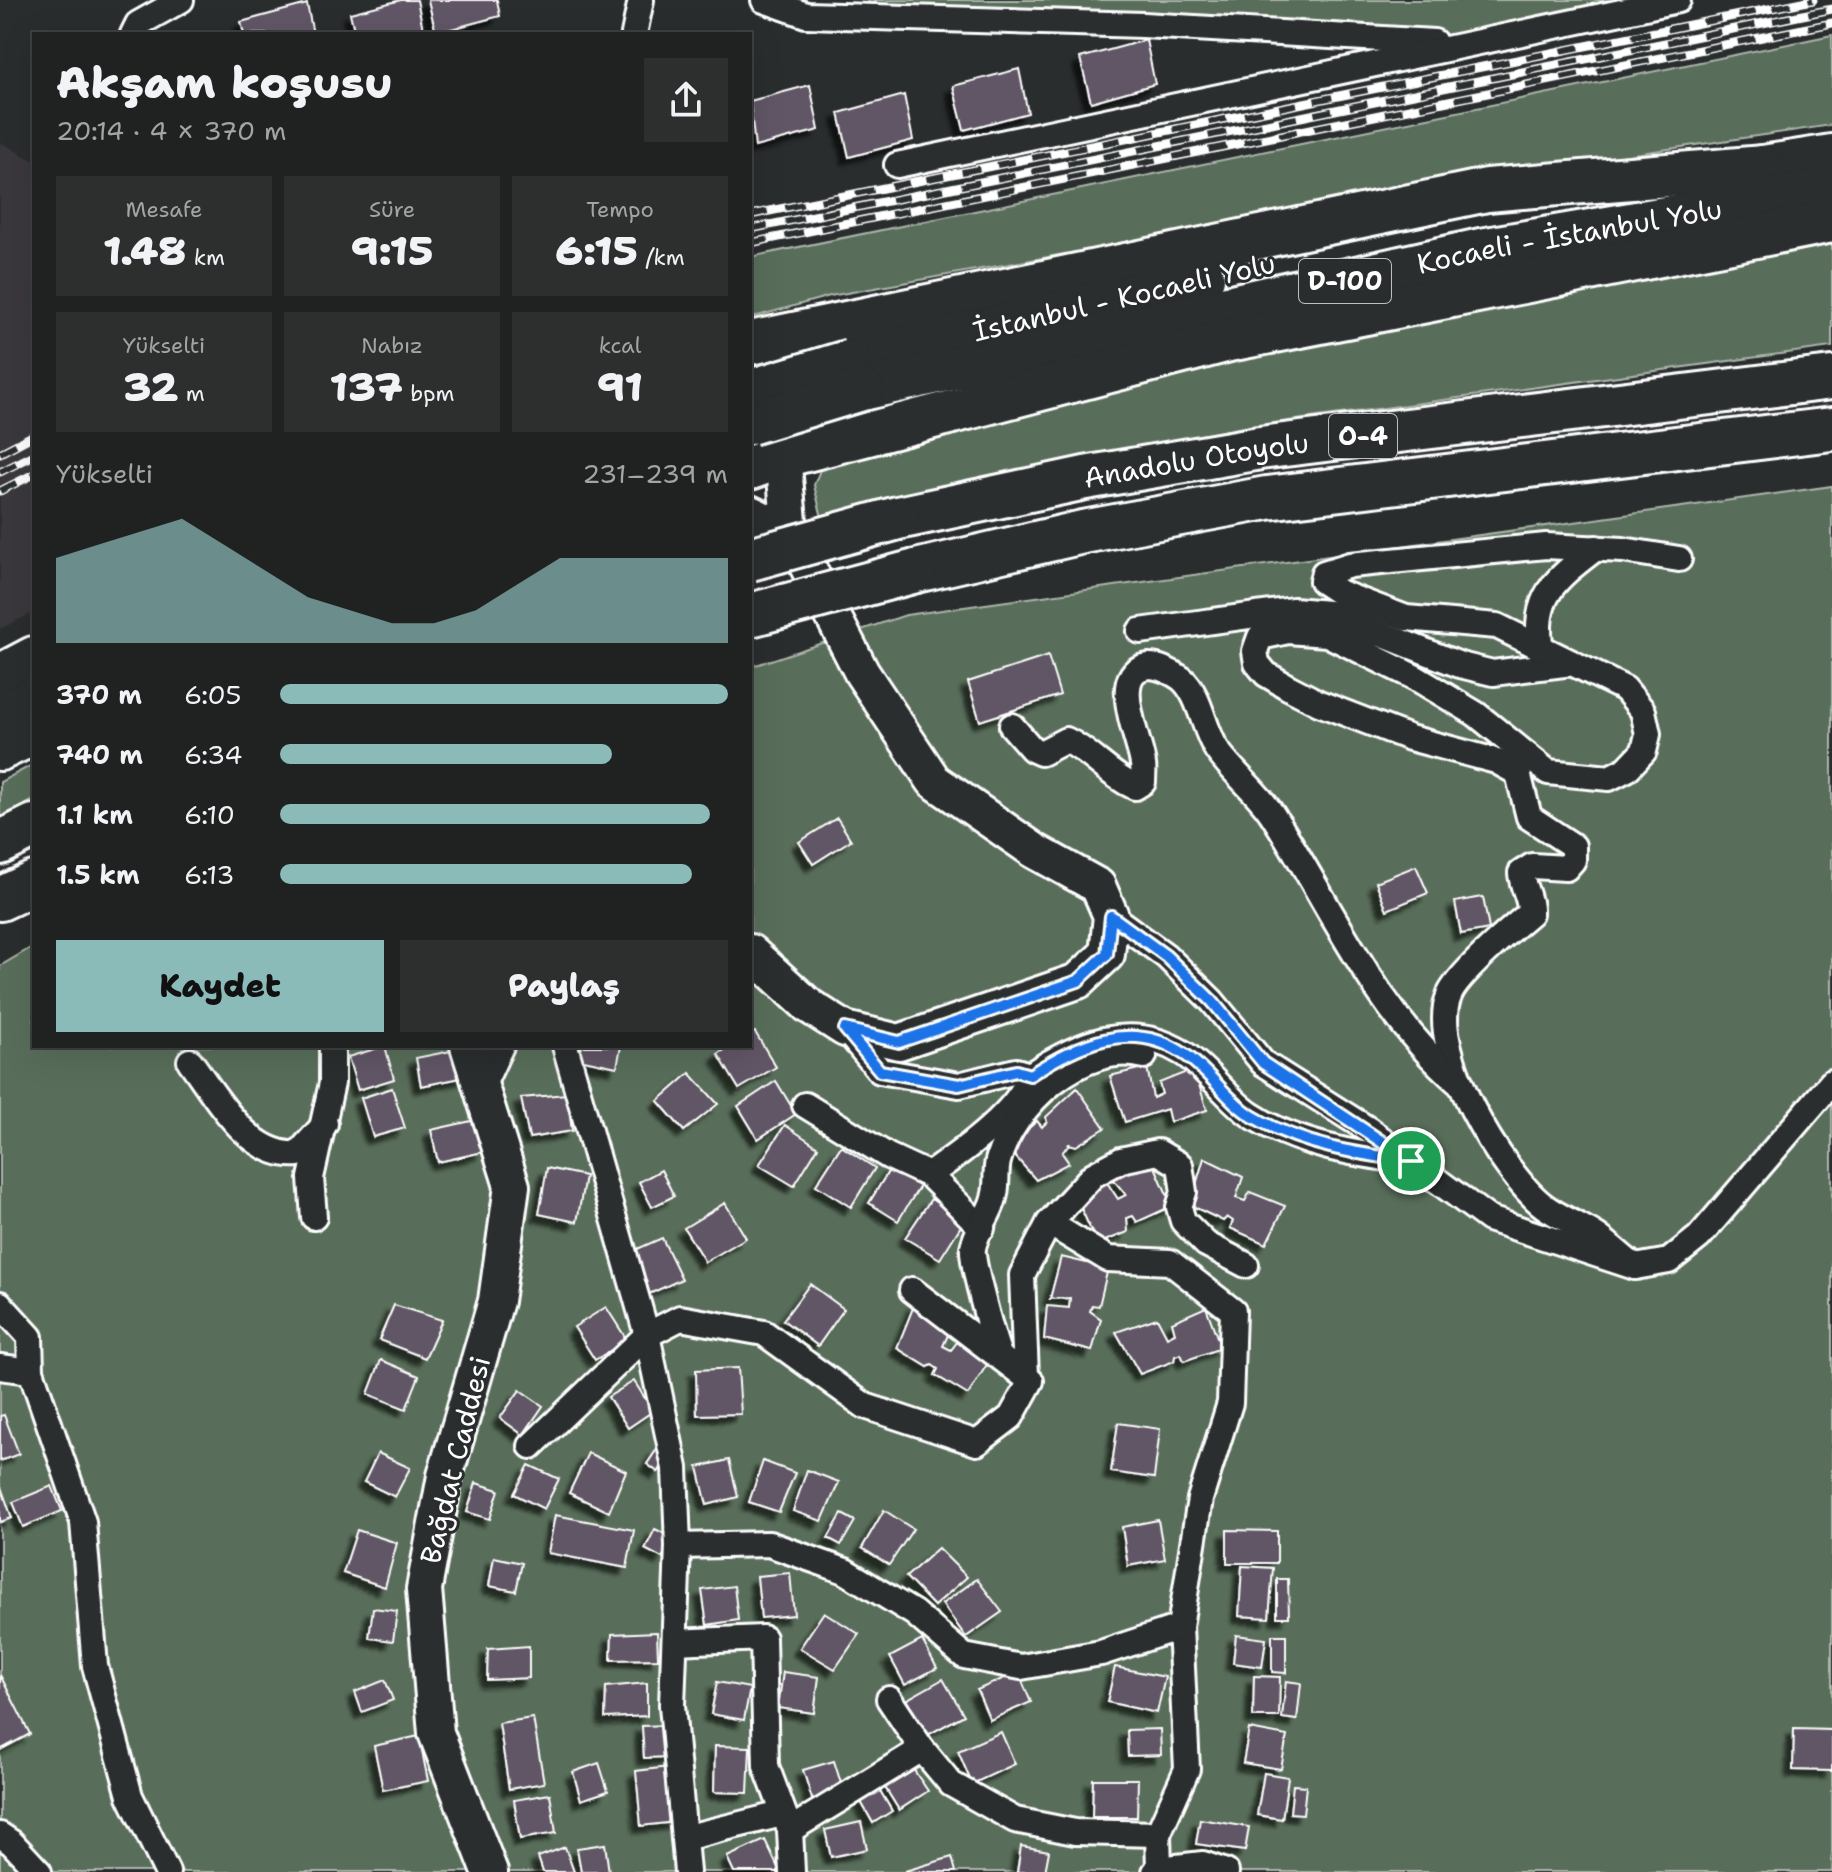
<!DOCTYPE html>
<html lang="tr">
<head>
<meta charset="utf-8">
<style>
  body { margin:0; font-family:"Shantell Sans",sans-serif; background:#2d2f2f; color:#f1f3f6; height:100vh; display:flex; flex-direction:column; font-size:30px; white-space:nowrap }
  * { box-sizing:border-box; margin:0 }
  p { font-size:26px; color:#a2a4a5 }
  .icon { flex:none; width:44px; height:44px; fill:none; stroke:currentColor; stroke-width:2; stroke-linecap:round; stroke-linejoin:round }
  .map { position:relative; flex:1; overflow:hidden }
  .details { position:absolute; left:32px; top:32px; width:720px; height:1016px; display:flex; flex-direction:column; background:#202222; border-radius:0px; box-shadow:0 8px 32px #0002,0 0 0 2px #3d3f40 }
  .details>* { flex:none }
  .pin { position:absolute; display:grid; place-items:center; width:68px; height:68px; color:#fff; margin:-34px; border:4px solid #fff; border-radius:50%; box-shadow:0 2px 8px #0007 }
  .round { display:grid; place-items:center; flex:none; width:84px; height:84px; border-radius:0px; background:#2d2f2f }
  .overview { display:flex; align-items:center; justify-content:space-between; height:136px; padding:0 24px }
  h1 { font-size:44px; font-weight:800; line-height:60px }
  .metrics { display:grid; grid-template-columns:repeat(3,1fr); gap:12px; height:136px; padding:8px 24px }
  .metrics div { display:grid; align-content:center; border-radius:0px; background:#2d2f2f; text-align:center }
  .metrics b { font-size:40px; font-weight:800 }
  .metrics small { font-size:22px; font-weight:400 }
  .metrics p { font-size:22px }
  .chart { height:224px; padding:16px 24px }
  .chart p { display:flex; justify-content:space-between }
  .chart svg { width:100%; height:144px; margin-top:8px; fill:#8bbbb9; opacity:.7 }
  .button { display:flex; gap:16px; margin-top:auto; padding:16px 24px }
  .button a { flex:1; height:92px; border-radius:0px; background:#8bbbb9; color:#111; font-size:32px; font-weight:800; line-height:92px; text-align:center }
  .button a+a { background:#2d2f2f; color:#f1f3f6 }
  ul { padding:0 24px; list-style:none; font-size:26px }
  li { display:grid; grid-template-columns:128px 96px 1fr; align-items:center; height:60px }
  li i { height:20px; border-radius:10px; background:#8bbbb9 }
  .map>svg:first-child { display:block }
  .built { fill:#3a393e }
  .green { fill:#596e5a; stroke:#acb6ac; stroke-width:2 }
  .building { fill:#615665; stroke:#fff; stroke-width:2; filter:url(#shadow) }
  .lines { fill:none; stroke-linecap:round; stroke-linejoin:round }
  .street-casing { stroke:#fff; stroke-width:30 }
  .secondary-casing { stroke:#fff; stroke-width:40 }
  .highway-casing { stroke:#fff; stroke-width:48 }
  .street { stroke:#2a2d2e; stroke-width:24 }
  .secondary { stroke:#2a2d2e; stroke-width:34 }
  .highway { stroke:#2a2d2e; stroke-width:42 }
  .rail-casing { stroke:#fff; stroke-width:9 }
  .rail { stroke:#2a2d2e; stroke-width:6; stroke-dasharray:18; stroke-linecap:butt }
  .highway-bridge-casing { stroke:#fff; stroke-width:48; stroke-linecap:butt }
  .highway-bridge { stroke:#2a2d2e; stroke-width:42 }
  .route-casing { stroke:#fff; stroke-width:16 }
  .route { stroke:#1a73e8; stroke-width:10 }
  .labels { text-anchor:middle; stroke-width:6; stroke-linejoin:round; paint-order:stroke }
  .shield { fill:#2a2d2e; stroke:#bfc0c0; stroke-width:2 }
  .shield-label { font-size:26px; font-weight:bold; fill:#fff }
  .street-label { font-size:28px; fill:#fff; stroke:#2a2d2e }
</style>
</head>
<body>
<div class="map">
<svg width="1832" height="1872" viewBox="0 0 1832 1872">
  <defs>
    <filter id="shadow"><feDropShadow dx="-7" dy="7" stdDeviation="2" flood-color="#0009"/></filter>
  </defs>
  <rect width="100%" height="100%" fill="#2a2d2e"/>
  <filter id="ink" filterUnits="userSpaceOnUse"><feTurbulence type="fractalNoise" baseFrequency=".0125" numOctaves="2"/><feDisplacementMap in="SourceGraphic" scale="16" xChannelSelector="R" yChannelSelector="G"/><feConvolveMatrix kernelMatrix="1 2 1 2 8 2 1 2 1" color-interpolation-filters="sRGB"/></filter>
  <g filter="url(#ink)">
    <!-- built -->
    <path class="built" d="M0,142L34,161V612L0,629Z"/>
    <!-- green -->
    <g class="green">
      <path d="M868,0H1635L1454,38L870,12Z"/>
      <path d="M1832,35V125L1566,164L830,296L750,318V257Z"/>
      <path d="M1832,232V347L1244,427L1017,470L822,518L814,485L822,465L1239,348Z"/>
      <path d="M1832,486V1872H0V966L34,946V1046H750V667L906,615Z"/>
      <path d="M34,764V800L0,817V782Z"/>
    </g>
    <!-- building -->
    <g class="building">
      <path d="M401,0H417L424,34H355L350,13Z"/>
      <path d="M428,0H497L500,16L436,33Z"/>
      <path d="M307,4L313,34H244L241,22Z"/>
      <path d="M1146,40L1155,84L1091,102L1080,58Z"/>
      <path d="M1019,69L1028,113L964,130L953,86Z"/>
      <path d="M810,85L819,130L755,147L750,101Z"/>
      <path d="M904,95L913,140L849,157L839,113Z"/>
      <path d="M1048,656L1060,695L980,721L968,682Z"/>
      <path d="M837,818L851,840L813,864L799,842Z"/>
      <path d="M1416,866L1428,893L1387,910L1376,882Z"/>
      <path d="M1483,897L1489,929L1461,934L1455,902Z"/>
      <path d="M755,1032L776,1067L739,1089L718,1054L731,1046H750V1035Z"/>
      <path d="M385,1046L394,1079L358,1090L348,1057Z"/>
      <path d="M582,1046H621L617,1067L579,1059Z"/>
      <path d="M461,1049L466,1077L421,1086L416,1058Z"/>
      <path d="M1147,1067L1153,1098L1162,1094L1159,1083L1194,1069L1207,1110L1170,1122L1167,1109L1125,1122L1110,1076Z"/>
      <path d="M690,1073L718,1104L684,1131L658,1101Z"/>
      <path d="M776,1081L796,1114L758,1139L738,1106Z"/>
      <path d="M392,1088L405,1128L373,1137L361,1098Z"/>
      <path d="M1077,1088L1105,1128L1076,1146L1069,1144L1062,1153L1069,1163L1036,1180L1007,1147L1037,1121L1042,1127L1047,1122L1046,1117Z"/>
      <path d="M567,1094L572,1131L529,1138L521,1098Z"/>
      <path d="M476,1120L483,1152L438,1162L431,1130Z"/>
      <path d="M785,1125L818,1147L794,1186L759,1165Z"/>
      <path d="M841,1146L875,1168L851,1207L816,1185Z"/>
      <path d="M1204,1158L1243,1177L1236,1198L1245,1201L1250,1192L1285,1206L1266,1244L1230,1228L1233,1221L1227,1217L1223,1221L1190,1205Z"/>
      <path d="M1153,1162L1172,1206L1137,1222L1133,1216L1127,1218L1128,1232L1097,1244L1077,1199L1106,1181L1118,1199L1126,1195L1113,1179Z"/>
      <path d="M891,1167L920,1186L898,1221L869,1203Z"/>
      <path d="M547,1168L585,1176L577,1222L539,1214Z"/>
      <path d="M661,1170L674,1196L652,1207L639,1182Z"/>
      <path d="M931,1199L964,1221L940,1259L905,1238Z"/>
      <path d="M725,1203L746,1238L705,1262L684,1228Z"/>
      <path d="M662,1238L682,1279L647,1295L626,1254Z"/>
      <path d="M1061,1257L1108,1268L1099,1306L1092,1305L1090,1311L1101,1319L1092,1351L1044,1339L1047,1306L1069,1308L1070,1298L1050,1299Z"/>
      <path d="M810,1284L844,1309L818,1346L783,1320Z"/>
      <path d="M915,1303L952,1326L943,1346L951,1350L958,1341L991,1358L968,1395L935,1375L938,1369L932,1365L928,1367L897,1348Z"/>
      <path d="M394,1305L442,1320L425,1358L379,1340Z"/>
      <path d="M606,1307L627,1340L595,1360L574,1327Z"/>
      <path d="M1206,1307L1221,1348L1184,1361L1181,1354L1175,1356L1174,1361L1140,1374L1116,1332L1157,1318L1167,1337L1175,1333L1172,1322Z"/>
      <path d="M381,1360L419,1376L406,1409L368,1394Z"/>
      <path d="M738,1368L741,1414L697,1415L696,1370Z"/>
      <path d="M634,1381L653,1411L628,1428L608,1397Z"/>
      <path d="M520,1390L543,1406L523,1435L500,1418Z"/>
      <path d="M4,1415L19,1454L0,1461V1416Z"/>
      <path d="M1118,1423L1160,1429L1154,1478L1111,1472Z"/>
      <path d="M657,1449L669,1458L658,1472L647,1464Z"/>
      <path d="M378,1453L410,1468L395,1497L364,1482Z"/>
      <path d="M588,1453L626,1471L609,1512L569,1493Z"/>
      <path d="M729,1460L738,1497L707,1505L698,1467Z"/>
      <path d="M763,1461L795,1473L779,1512L749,1502Z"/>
      <path d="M529,1465L559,1479L544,1509L514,1494Z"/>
      <path d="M807,1470L839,1482L822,1521L793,1511Z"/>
      <path d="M476,1483L499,1490L490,1519L467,1512Z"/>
      <path d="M0,1484L12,1518L0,1522Z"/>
      <path d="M52,1486L62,1511L23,1527L13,1502Z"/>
      <path d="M884,1510L913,1529L889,1565L862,1548Z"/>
      <path d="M842,1514L855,1521L841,1545L828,1538Z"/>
      <path d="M555,1515L634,1530L627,1568L548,1553Z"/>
      <path d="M1158,1520L1165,1559L1128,1566L1122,1527Z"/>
      <path d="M655,1529L673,1538L662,1558L645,1549Z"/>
      <path d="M357,1530L397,1543L385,1587L343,1573Z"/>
      <path d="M1227,1530L1277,1531V1563H1227Z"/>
      <path d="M938,1548L967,1577L934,1606L906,1577Z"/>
      <path d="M494,1557L522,1563L516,1591L489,1586Z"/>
      <path d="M1242,1566L1273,1568L1269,1618L1239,1616Z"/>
      <path d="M790,1573L794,1615L761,1618L757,1576Z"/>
      <path d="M977,1579L1002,1612L966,1637L942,1604Z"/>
      <path d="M1277,1579H1288L1289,1617H1277Z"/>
      <path d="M734,1586L738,1620L707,1625L702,1590Z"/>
      <path d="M373,1608L397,1611L393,1641L369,1638Z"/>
      <path d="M824,1612L859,1634L835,1669L800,1648Z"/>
      <path d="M657,1632L658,1659L611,1660L612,1634Z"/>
      <path d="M1236,1635L1266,1639L1262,1667L1233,1663Z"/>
      <path d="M1272,1635H1286V1673L1272,1672Z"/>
      <path d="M922,1640L937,1668L905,1685L890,1657Z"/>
      <path d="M529,1646V1678L487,1680L488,1649Z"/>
      <path d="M1115,1667L1165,1677L1157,1713L1107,1702Z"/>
      <path d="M783,1672L819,1677L814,1713L778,1708Z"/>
      <path d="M1018,1672L1031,1702L990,1720L977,1690Z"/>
      <path d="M0,1675L30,1734L0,1750Z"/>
      <path d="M1254,1676L1280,1677L1279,1717H1253Z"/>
      <path d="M943,1679L964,1715L926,1736L906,1700Z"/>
      <path d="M385,1680L393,1700L362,1712L355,1692Z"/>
      <path d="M1286,1681L1301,1683L1297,1720L1282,1718Z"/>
      <path d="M717,1682L750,1688L744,1720L711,1714Z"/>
      <path d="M647,1683V1716L605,1718L606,1687Z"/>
      <path d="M533,1718L544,1783L509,1789L499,1723Z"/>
      <path d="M668,1725L670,1757L644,1758L642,1726Z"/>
      <path d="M1160,1729L1161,1755L1128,1756L1127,1730Z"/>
      <path d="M1249,1729L1287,1736L1281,1769L1243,1763Z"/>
      <path d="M1794,1729L1832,1730V1771L1793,1770Z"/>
      <path d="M1001,1732L1015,1764L972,1784L958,1751Z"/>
      <path d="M419,1736L428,1781L383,1790L374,1746Z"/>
      <path d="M715,1746L750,1747L748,1793L714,1792Z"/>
      <path d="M834,1761L844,1793L813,1802L803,1770Z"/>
      <path d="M599,1763L608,1791L581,1800L573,1772Z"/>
      <path d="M911,1766L928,1791L899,1810L883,1784Z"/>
      <path d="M669,1767L675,1822L641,1826L636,1771Z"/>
      <path d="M1264,1773L1288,1777L1282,1819L1257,1815Z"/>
      <path d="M1093,1779H1138L1137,1817H1092Z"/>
      <path d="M1293,1785L1306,1786L1303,1814L1290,1813Z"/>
      <path d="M879,1789L892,1811L873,1823L860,1800Z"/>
      <path d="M550,1794L556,1833L520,1839L514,1800Z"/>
      <path d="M1200,1819L1249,1827L1245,1851L1196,1844Z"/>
      <path d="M861,1822L867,1849L831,1857L825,1830Z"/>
      <path d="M765,1840L780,1872H734L727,1857Z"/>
      <path d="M605,1844L609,1872H581L577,1848Z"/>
      <path d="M1021,1846L1049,1851L1045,1872H1017Z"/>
      <path d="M565,1847L574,1872H543L538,1857Z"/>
      <path d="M952,1857L956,1872H905V1871Z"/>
    </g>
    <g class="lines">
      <defs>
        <g id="street">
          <path d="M764,0L806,15L1143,25L1434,42"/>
          <path d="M133,34L138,24L181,0"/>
          <path d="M634,34L641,0"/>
          <path d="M897,165L1678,0"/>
          <path d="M1140,631L1293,610L1328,613L1460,665L1493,673L1572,663L1625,689L1643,711L1648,734L1644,751L1627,769L1609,778L1548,772L1476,714L1416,678L1327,634L1288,631L1260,637L1255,651L1257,663L1266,674L1288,687L1319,703L1410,738L1496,761L1518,773L1529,817L1573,846V860L1566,868L1532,866L1521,873C1522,888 1531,897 1530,913C1511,929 1456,976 1449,996C1427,1049 1502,1174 1544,1206C1560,1218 1580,1225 1597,1236C1610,1245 1622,1257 1635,1267"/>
          <path d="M1541,649C1531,596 1557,578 1596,548"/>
          <path d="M1570,662L1497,626L1406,618L1340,593L1322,581L1324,573L1350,565L1546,546L1623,550L1679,559"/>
          <path d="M1012,726L1032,749L1041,753L1066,740C1092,752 1108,775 1135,787L1143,782C1143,776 1144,769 1143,764C1141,743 1106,670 1149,666C1159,666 1174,673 1182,679C1201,696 1203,729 1217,750C1233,773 1257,791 1272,814C1331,905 1375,1012 1459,1083"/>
          <path d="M1111,916L1166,956L1212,1001L1263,1063L1369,1130L1489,1219L1635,1267L1669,1261L1699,1237L1832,1082"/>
          <path d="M565,1046L647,1335L675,1468L678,1546L672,1705L687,1872"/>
          <path d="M190,1061C216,1096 249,1158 298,1154L325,1124"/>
          <path d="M1030,1075C1077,1044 1130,1020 1183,1053C1208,1069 1226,1098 1251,1115C1297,1145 1355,1154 1408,1161"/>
          <path d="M482,1087L501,1046"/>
          <path d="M805,1105L888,1156L929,1175C960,1153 1020,1111 1030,1075L1016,1071L959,1085L880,1071L845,1029"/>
          <path d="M929,1175L982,1228"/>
          <path d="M314,1217L311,1178L332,1083V1046"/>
          <path d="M1049,1223L1108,1259L1170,1262L1233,1311L1230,1403L1200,1499L1180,1627L1187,1769L1158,1834L1159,1869L1155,1872"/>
          <path d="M0,1304L30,1337L31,1371"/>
          <path d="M999,1355C993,1339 971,1262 973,1248C976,1231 990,1214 994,1198C998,1186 995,1173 998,1161C1012,1106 1083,1040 1144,1056"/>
          <path d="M0,1367L31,1371L83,1522L95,1666L130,1796L167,1872"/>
          <path d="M1026,1377L1022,1275L1049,1223L1093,1175L1121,1160L1158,1152L1180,1165L1184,1192L1179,1207L1183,1221L1206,1244L1246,1265"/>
          <path d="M531,1446L647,1335L680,1318L764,1333L865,1406L977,1443L1011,1417L1031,1381L912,1290"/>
          <path d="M678,1546L769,1544L845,1571L914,1613L964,1656L1021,1667L1101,1653L1180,1627"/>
          <path d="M675,1642L763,1638L766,1766L790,1830L792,1872"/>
          <path d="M889,1699L922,1749L951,1784L1015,1820L1075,1832L1158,1834"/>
          <path d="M790,1830L922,1749"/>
          <path d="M0,1835L12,1843L39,1872"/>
          <path d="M684,1838L782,1814"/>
          <path d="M1159,1869L1203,1864L1226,1872"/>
        </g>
        <g id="secondary">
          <path d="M750,513L790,532L783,456"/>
          <path d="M750,952L809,1006L845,1029L899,1042L1078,981L1107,954L1111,916L1098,886L1035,851L934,781L862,673L790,532"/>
          <path d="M468,1046L512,1186L496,1301L445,1476L424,1589L436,1733L490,1872"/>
        </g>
        <g id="highway">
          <path d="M1738,171L1832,156"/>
          <path d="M750,343L1487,190L1764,167"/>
          <path d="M850,361L1203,278"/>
          <path id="s1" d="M862,389L1481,250L1832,189"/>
          <path d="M750,468L783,456L1229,340L1832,221"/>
          <path id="s2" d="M898,518L1085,478L1260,448L1832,378"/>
          <path d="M916,571L1083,532L1267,498L1832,429"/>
          <path d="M0,676L34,658"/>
          <path d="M0,716L34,697"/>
          <path d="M0,749L34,733"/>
          <path d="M0,843L34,826"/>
          <path d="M0,899L34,883"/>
        </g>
      </defs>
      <!-- street casing -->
      <use href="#street" class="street-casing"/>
      <!-- secondary casing -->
      <use href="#secondary" class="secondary-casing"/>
      <!-- highway casing -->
      <use href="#highway" class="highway-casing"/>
      <!-- street -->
      <use href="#street" class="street"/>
      <!-- secondary -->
      <use href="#secondary" class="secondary"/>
      <!-- highway -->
      <use href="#highway" class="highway"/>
      <defs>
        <g id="rail">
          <path d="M750,215L1813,0"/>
          <path d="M750,229L1832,9"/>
          <path d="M750,243L1832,23"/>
          <path d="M0,453L34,435"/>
          <path d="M0,472L34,455"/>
          <path d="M0,491L34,474"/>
        </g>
      </defs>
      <!-- rail casing -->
      <use href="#rail" class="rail-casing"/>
      <!-- rail -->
      <use href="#rail" class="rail"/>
      <defs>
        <g id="highway-bridge">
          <path d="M750,391L850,361"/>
          <path d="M750,423L862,389"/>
          <path d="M750,559L898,518"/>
          <path d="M750,615L916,571"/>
        </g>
      </defs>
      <!-- highway-bridge casing -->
      <use href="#highway-bridge" class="highway-bridge-casing"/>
      <!-- highway-bridge -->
      <use href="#highway-bridge" class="highway-bridge"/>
    </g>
  </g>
  <g class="lines" filter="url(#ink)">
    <defs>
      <path id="route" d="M1111,916L1166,956L1212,1001L1263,1063L1411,1161C1356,1154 1300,1145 1252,1116C1226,1100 1209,1070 1184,1054C1131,1018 1076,1045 1030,1075L1016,1071L959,1085L880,1071L845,1029L899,1042L1078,981L1107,954Z"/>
    </defs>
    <!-- route casing -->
    <use href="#route" class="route-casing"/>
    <!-- route -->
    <use href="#route" class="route"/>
  </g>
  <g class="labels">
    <!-- shield labels -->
    <g class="shield">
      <rect x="1299" y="259" width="92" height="44" rx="6"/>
      <rect x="1329" y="414" width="68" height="44" rx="6"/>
    </g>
    <g class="shield-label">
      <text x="1345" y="290">D-100</text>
      <text x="1363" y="445">O-4</text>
    </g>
    <!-- street labels -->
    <g class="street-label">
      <text dy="10" stroke="none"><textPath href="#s1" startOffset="724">Kocaeli - İstanbul Yolu</textPath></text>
      <text transform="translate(1124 297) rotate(-13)" y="10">İstanbul - Kocaeli Yolu</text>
      <text dy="10" stroke="none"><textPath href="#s2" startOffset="304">Anadolu Otoyolu</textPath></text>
      <text transform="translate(455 1460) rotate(-76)" y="10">Bağdat Caddesi</text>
    </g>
  </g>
</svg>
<div class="pin" style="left:1411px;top:1161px;background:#1e9e55"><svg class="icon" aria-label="arrive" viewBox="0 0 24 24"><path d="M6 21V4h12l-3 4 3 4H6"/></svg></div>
<section class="details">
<div class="overview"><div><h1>Akşam koşusu</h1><p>20:14 · 4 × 370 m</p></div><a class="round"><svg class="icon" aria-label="share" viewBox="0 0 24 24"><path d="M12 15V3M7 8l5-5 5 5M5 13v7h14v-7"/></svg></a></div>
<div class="metrics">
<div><p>Mesafe</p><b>1.48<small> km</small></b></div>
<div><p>Süre</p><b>9:15</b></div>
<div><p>Tempo</p><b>6:15<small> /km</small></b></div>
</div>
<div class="metrics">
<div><p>Yükselti</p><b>32<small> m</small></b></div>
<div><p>Nabız</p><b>137<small> bpm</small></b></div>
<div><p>kcal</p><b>91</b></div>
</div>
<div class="chart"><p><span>Yükselti</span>231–239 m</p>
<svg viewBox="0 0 160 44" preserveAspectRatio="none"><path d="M0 44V18L10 14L20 10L30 6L40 14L50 22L60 30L70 34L80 38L90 38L100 34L110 26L120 18L130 18L140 18L150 18L160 18V44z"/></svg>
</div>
<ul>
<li><b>370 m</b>6:05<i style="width:100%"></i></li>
<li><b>740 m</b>6:34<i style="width:74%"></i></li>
<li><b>1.1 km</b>6:10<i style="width:96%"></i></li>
<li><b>1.5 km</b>6:13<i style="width:92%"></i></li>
</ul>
<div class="button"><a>Kaydet</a><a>Paylaş</a></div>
</section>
</div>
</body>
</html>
